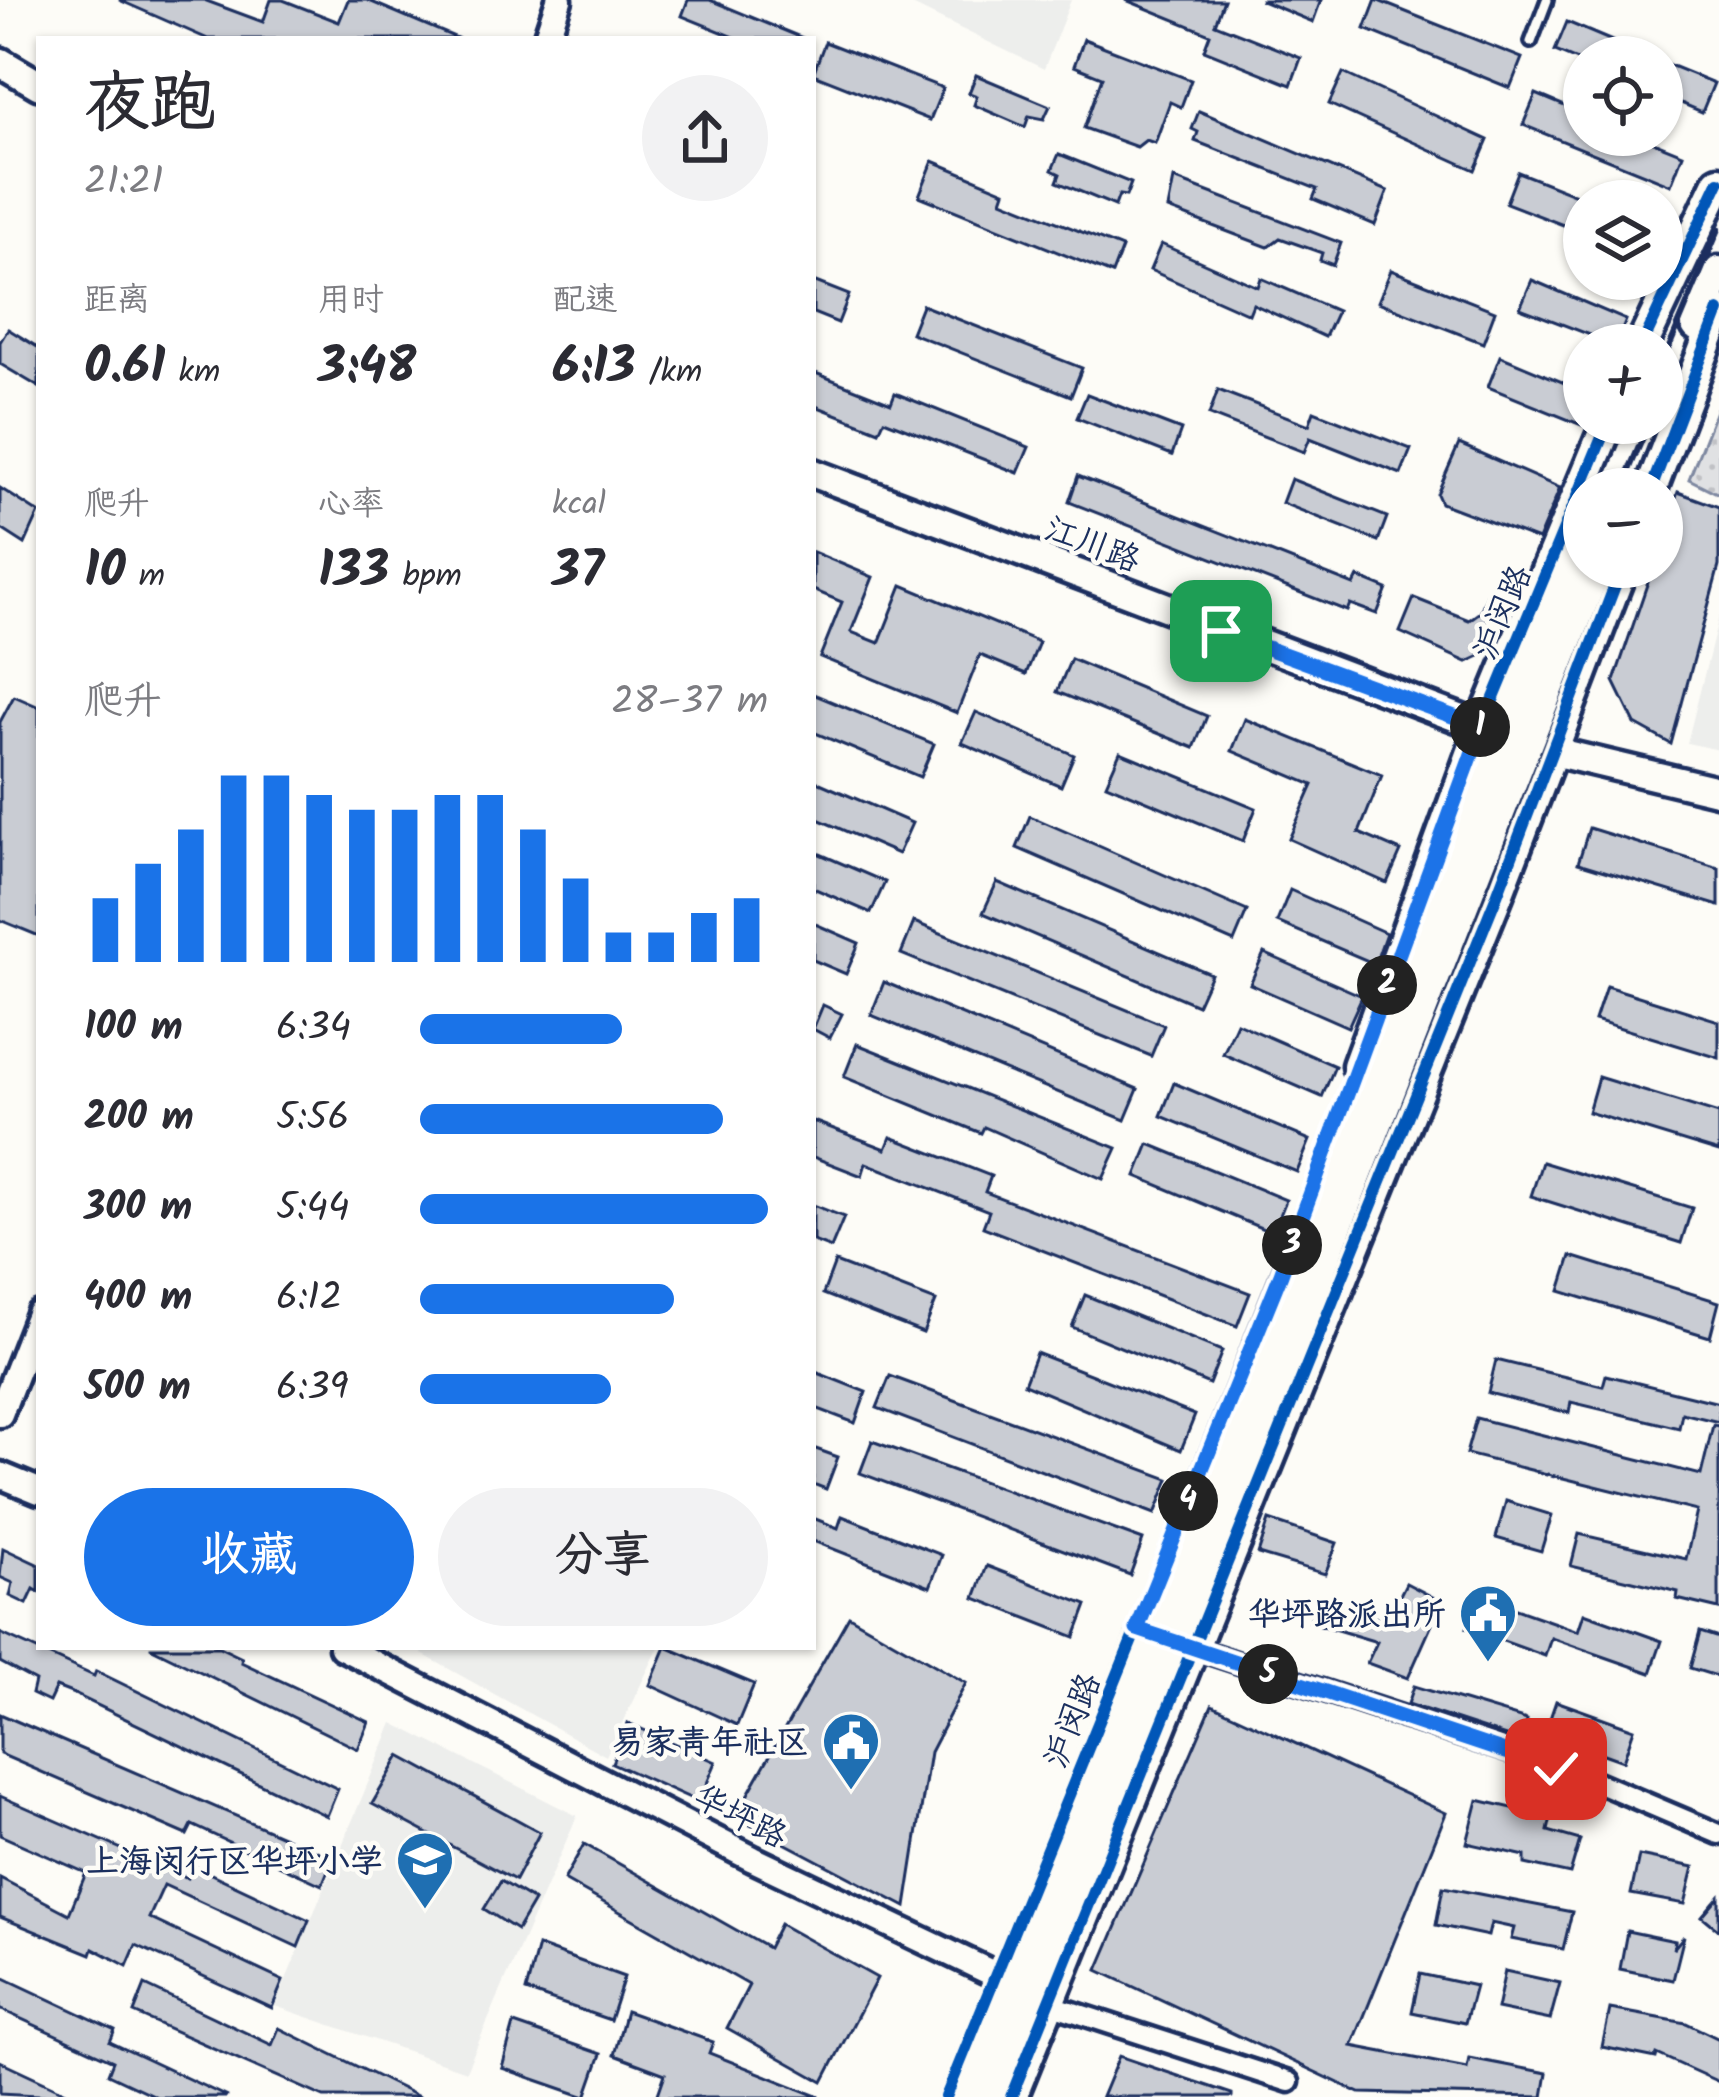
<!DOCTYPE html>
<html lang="zh">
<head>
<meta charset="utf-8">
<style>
  body { margin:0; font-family:Kalam,"LXGW WenKai TC",sans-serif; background:#f2f2f3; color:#2b2b33; height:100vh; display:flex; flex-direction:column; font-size:45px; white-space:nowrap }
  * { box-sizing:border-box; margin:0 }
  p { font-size:39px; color:#7c7c81 }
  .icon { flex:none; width:66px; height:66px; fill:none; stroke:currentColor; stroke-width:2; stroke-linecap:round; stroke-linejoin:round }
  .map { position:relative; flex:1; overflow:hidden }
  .sheet { position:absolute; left:36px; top:36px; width:780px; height:1614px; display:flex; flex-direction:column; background:#fff; border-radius:0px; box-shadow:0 3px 9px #0004 }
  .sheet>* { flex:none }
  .controls { position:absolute; left:1563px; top:36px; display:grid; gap:24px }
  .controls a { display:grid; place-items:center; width:120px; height:120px; border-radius:50%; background:#fff; box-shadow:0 3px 9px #0004; font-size:60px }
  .pin { position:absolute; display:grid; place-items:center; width:102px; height:102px; color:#fff; margin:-51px; border-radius:24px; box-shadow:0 6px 18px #0006 }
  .km { position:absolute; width:60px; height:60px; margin:-30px; border-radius:50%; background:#222; color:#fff; font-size:33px; line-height:60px; text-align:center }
  .round { display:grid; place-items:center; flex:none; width:126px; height:126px; border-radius:63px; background:#f2f2f3 }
  .overview { display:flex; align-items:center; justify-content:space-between; height:204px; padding:0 48px }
  h1 { font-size:66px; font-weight:800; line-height:90px }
  .stats { display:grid; grid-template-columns:repeat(3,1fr); gap:18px; height:204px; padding:12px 48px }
  .stats div { display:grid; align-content:center }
  .stats b { font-size:51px; font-weight:800 }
  .stats small { font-size:33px; font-weight:400 }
  .stats p { font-size:33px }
  .chart { height:336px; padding:24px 48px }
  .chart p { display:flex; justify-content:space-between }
  .chart svg { width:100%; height:216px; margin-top:12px; stroke:#1a73e8; stroke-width:6 }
  .cta { display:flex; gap:24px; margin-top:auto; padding:24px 48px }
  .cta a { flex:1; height:138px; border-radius:72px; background:#1a73e8; color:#fff; font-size:48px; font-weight:800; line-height:138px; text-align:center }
  .cta a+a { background:#f2f2f3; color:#2b2b33 }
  ul { padding:0 48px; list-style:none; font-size:39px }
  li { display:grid; grid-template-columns:192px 144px 1fr; align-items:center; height:90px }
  li i { height:30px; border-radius:15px; background:#1a73e8 }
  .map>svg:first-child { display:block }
  .built { fill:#edeeec }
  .park { fill:url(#park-dots); stroke:#7e88a0; stroke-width:3 }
  .building { fill:#c9ccd3; stroke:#1b2f5e; stroke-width:3 }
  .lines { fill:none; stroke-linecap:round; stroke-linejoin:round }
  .service-casing { stroke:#1b2f5e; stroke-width:18 }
  .minor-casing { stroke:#1b2f5e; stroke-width:27 }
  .tertiary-casing { stroke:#1b2f5e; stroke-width:33 }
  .secondary-casing { stroke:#1b2f5e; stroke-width:36 }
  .primary-casing { stroke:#1b2f5e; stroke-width:39 }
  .service { stroke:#fdfcf7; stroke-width:9 }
  .minor { stroke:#fdfcf7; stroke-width:18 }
  .tertiary { stroke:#fdfcf7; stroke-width:24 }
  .secondary { stroke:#fdfcf7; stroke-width:27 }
  .primary { stroke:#fdfcf7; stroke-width:30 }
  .rail { stroke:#1b2f5e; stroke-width:6 }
  .primary-bridge-casing { stroke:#1b2f5e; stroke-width:39; stroke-linecap:butt }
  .primary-bridge { stroke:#fdfcf7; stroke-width:30 }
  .cycleway-casing { stroke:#fdfcf7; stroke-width:20 }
  .cycleway { stroke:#0057b8; stroke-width:12 }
  .route-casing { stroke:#fff; stroke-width:24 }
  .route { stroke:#1a73e8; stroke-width:15 }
  .labels { text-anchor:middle; stroke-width:9; stroke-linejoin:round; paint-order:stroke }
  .street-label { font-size:33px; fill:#1b2f5e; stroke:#fdfcf7 }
  .poi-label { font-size:33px; font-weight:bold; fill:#1b2f5e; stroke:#fdfcf7; text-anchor:end }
</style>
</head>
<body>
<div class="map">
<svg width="1719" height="2097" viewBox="0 0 1719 2097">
  <defs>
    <pattern id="park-dots" width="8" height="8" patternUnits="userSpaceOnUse" patternTransform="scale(3)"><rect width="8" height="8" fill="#e0e1e3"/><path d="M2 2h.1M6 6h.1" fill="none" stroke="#c0c1c5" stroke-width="1.8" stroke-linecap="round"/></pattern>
  </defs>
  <rect width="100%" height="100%" fill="#fdfcf7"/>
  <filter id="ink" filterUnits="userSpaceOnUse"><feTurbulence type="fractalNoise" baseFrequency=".00833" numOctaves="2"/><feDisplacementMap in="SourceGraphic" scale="24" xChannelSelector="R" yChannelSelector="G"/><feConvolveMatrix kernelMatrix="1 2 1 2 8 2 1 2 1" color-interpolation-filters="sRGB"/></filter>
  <g filter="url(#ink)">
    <!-- built -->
    <g class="built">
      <path d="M902,0H1071L1044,69Z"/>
      <path d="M1719,616V750L1687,743Z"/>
      <path d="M424,1647H659L606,1756L422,1654Z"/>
      <path d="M393,1723L577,1816L466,2071L275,2006Z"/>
    </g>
    <!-- park -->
    <path class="park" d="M1719,403V494L1689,479Z"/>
    <!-- building -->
    <g class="building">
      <path d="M119,0H204L263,22L271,0H283L339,22L348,0H367L459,39H208Z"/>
      <path d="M688,0H710L805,39H739L682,16Z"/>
      <path d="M1126,0H1224L1215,24L1301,58L1291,85L1204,50L1210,34Z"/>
      <path d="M1260,0H1321L1313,22Z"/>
      <path d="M1376,0L1522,58L1510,88L1365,29Z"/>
      <path d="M1567,22L1650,57H1584V63L1555,51Z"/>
      <path d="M1084,39L1191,80L1181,107L1170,102L1155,143L1146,140L1137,147L1084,128L1102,77L1074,66Z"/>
      <path d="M825,42L943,88L930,120L813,74Z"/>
      <path d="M1662,62L1714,83L1702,112L1662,95Z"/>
      <path d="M1343,73L1488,140L1475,170L1329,104Z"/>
      <path d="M976,75L1050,106L1044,119L1029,116L1025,127L974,105L977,96L969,93Z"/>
      <path d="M1536,94L1584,114V135H1636L1683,154L1671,185L1523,125Z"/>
      <path d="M1199,111L1388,191L1375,225L1313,199L1317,189L1195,141L1198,132L1192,129Z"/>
      <path d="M1059,154L1131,183L1126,196L1119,195L1115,206L1057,182L1060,174L1052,170Z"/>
      <path d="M933,161L1005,191L1002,200L1122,248L1112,274L919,196Z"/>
      <path d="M1518,172L1584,198V233L1506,203Z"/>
      <path d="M1174,179L1341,243L1333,265L1320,260L1322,253L1280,238L1268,247L1168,209Z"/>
      <path d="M1161,244L1258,287L1261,278L1337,311L1325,337L1253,304L1249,314L1150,270Z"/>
      <path d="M1391,270L1495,311L1483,343L1378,302Z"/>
      <path d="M1532,280L1626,320L1616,345L1520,308Z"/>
      <path d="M813,281L849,295L838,323L813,313Z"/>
      <path d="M922,305L1082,368L1071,396L911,333Z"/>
      <path d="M8,329L39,348V387L0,364V342Z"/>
      <path d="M1500,356L1584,391V426L1488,387Z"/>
      <path d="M813,372L891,403L895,393L1029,447L1018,473L884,420L879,431L813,405Z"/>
      <path d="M1218,390L1309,425L1314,411L1411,449L1401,474L1310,438L1304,452L1209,415Z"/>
      <path d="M1087,394L1181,430L1172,455L1077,418Z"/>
      <path d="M1459,444L1560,488L1538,540L1441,503L1437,494Z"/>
      <path d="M1078,476L1354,585L1358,577L1387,589L1377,614L1350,604L1347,611L1069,502Z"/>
      <path d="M1291,479L1387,517L1378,541L1282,503Z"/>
      <path d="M0,488L39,513L25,544L0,528Z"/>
      <path d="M1678,492L1719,507V566L1671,744L1635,724L1614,681L1653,567H1662V539Z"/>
      <path d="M813,552L873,577L851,632L879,643L902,585L1039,642L1026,674L980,655L957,713L820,657L842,602L813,590Z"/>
      <path d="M1487,595L1512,604L1493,650L1467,662L1400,632L1414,598L1469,620L1480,612Z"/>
      <path d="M1071,659L1207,716L1194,748L1057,692Z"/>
      <path d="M813,694L934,744L920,777L813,732Z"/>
      <path d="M14,696L39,707V936L0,920V722Z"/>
      <path d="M976,712L1074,755L1061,786L962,743Z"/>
      <path d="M1245,719L1382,775L1359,833L1401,851L1387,883L1289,839L1313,785L1232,751Z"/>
      <path d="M1120,752L1256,808L1243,841L1106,784Z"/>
      <path d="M813,780L912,823L898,854L813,817Z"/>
      <path d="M1030,816L1247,911L1234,942L1017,848Z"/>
      <path d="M1589,828L1719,868V906L1578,863Z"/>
      <path d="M813,851L885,882L871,913L813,888Z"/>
      <path d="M997,882L1211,974L1197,1005L983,913Z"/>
      <path d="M1290,890L1386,933L1375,964L1277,922Z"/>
      <path d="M914,922L1164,1025L1151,1056L901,954Z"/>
      <path d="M813,923L859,943L846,974L813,960Z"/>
      <path d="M1264,953L1362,996L1348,1027L1250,984Z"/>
      <path d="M884,982L1138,1089L1125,1120L871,1015Z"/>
      <path d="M1606,986L1719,1021V1058L1595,1020Z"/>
      <path d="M823,1005L842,1014L830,1038L813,1029Z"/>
      <path d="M1237,1023L1335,1066L1322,1097L1223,1054Z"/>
      <path d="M857,1044L1117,1148L1103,1179L984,1127L981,1133L844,1077Z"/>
      <path d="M1598,1077L1719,1114V1152L1588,1112Z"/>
      <path d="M1174,1083L1310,1140L1297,1172L1161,1116Z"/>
      <path d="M813,1121L886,1149L891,1137L991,1176L985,1192L1250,1293L1237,1326L983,1227L989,1211L866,1163L862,1176L813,1157Z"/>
      <path d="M1149,1144L1286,1200L1273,1233L1136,1176Z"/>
      <path d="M1542,1162L1692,1208L1681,1243L1531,1196Z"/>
      <path d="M813,1205L844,1217L831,1248L813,1241Z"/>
      <path d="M1571,1256L1719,1302L1710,1337L1560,1291Z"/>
      <path d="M835,1262L936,1301L923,1333L823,1294Z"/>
      <path d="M1085,1295L1222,1351L1209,1384L1072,1327Z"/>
      <path d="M1036,1353L1195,1415L1181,1450L1024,1384Z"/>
      <path d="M1496,1360L1603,1386L1606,1375L1719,1403V1422L1682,1413L1679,1428L1571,1402L1569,1413L1488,1393Z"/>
      <path d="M813,1371L866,1392L855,1423L813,1407Z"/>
      <path d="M890,1376L1169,1479L1155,1514L877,1408Z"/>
      <path d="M1476,1418L1701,1475L1713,1425L1719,1426V1609L1677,1599L1678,1592L1571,1566L1579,1534L1686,1559L1697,1511L1466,1454Z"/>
      <path d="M872,1441L1143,1540L1130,1575L860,1473Z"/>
      <path d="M813,1448L838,1457L826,1489L813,1484Z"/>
      <path d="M1506,1501L1552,1515L1541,1551L1496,1538Z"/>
      <path d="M842,1516L942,1555L930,1587L813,1541V1518L838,1528Z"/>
      <path d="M1269,1520L1337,1543L1325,1574L1258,1554Z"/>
      <path d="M3,1548L39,1565V1592L34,1589L27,1604L10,1596L13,1583L0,1577Z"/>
      <path d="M987,1566L1087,1605L1075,1637L975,1598Z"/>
      <path d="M1406,1583L1442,1602L1408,1678L1367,1663L1377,1642L1310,1622L1316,1599L1387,1621Z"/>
      <path d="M1479,1596L1578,1631L1584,1613L1662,1641L1651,1673L1551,1638L1545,1656L1467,1628Z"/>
      <path d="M849,1616L966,1683L930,1752L906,1907L735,1817Z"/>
      <path d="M1700,1632L1719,1638V1677L1690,1668Z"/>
      <path d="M0,1633L94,1676L96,1671L338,1789L327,1816L74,1694L56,1687L49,1702L32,1694L35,1681L0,1662Z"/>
      <path d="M150,1647H219L242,1658L241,1662L369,1722L358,1749Z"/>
      <path d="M666,1647L754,1684L737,1725L650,1685Z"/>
      <path d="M1414,1686L1527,1720L1524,1742L1408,1704Z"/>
      <path d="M1556,1701L1634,1729L1623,1761L1545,1733Z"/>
      <path d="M1212,1705L1446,1813L1352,2046L1467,2068L1469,2058L1547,2073L1543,2097L1360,2093L1098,1970Z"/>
      <path d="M0,1714L333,1858L322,1885L192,1825L187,1835L0,1754Z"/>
      <path d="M628,1723L716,1762L699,1802L612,1763Z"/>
      <path d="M400,1756L540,1832L515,1880L372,1804Z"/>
      <path d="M0,1796L188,1878L194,1866L309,1920L298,1947L164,1885L149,1918L283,1981L272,2008L136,1945L127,1966L93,1948L91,1954L0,1917V1878L69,1914L86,1873L0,1835Z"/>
      <path d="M1478,1800L1551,1817L1548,1831L1580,1840L1570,1874L1525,1864V1856L1467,1843Z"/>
      <path d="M584,1844L768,1948L780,1924L877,1978L823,2082L727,2028L749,1985L564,1880Z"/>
      <path d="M1639,1856L1694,1867L1685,1904L1631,1894Z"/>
      <path d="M501,1881L534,1901L517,1930L484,1909Z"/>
      <path d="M1443,1887L1572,1912L1563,1949L1511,1939L1514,1928L1491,1923L1488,1936L1436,1925Z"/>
      <path d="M1719,1896V1930L1702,1916Z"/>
      <path d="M1627,1931L1675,1941L1673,1949L1684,1936L1673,1980L1620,1969Z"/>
      <path d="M538,1946L624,1977L610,2020L526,1991Z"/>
      <path d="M1505,1971L1560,1983L1550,2020L1497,2009Z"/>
      <path d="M1420,1974L1475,1986L1465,2023L1412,2012Z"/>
      <path d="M0,1976L115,2030L110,2042L227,2097H157L108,2074L113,2061L0,2009Z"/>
      <path d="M145,1985L272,2045L279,2028L419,2097H324L134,2013Z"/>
      <path d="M1610,2009L1686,2023L1719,2039V2082L1657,2054L1656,2058L1602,2047Z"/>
      <path d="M626,2011L713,2042L709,2053L820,2097H657L665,2074L614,2055Z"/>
      <path d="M514,2024L601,2054L586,2097L502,2068Z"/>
      <path d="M1119,2056L1232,2094V2097H1102Z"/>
      <path d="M0,2061L77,2097L0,2093Z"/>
    </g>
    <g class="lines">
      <defs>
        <path id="service" d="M1531,42L1547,0"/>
        <g id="minor">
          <path d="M1187,1646L1578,1774L1719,1834"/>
          <path d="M1049,2004L1289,2082"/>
        </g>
        <g id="tertiary">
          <path d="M546,39L559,0"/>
          <path d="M0,1414L39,1314"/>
          <path d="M0,1475L39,1491"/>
          <path d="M342,1647L753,1859L1021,1987"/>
        </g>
        <g id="secondary">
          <path d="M0,62L39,85"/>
          <path d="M813,473L1482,727L1551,751L1719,791"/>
        </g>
        <g id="primary">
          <path d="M1697,325L1719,272"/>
          <path d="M1642,345L1719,182"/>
          <path d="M1651,489L1719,311"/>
          <path d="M1358,1066L1482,727L1608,423"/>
          <path d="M1011,2097L1497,895L1622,567"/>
        </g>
      </defs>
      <!-- service casing -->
      <use href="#service" class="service-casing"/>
      <!-- minor casing -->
      <use href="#minor" class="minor-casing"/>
      <!-- tertiary casing -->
      <use href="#tertiary" class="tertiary-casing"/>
      <!-- secondary casing -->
      <use href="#secondary" class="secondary-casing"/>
      <!-- primary casing -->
      <use href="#primary" class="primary-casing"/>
      <!-- service -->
      <use href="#service" class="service"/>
      <!-- minor -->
      <use href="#minor" class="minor"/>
      <!-- tertiary -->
      <use href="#tertiary" class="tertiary"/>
      <!-- secondary -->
      <use href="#secondary" class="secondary"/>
      <!-- primary -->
      <use href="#primary" class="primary"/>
      <!-- rail -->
      <g class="rail">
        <path d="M1662,364L1719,229"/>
        <path d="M1621,489L1649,423"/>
        <path d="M967,2097L1584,550"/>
      </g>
      <defs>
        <g id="primary-bridge">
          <path d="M960,2097L1584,537"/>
          <path d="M986,2097L1206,1557L1596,567"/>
        </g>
      </defs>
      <!-- primary-bridge casing -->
      <use href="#primary-bridge" class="primary-bridge-casing"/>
      <!-- primary-bridge -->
      <use href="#primary-bridge" class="primary-bridge"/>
      <defs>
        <g id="cycleway">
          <path d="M1642,345L1719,182"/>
          <path d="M1651,489L1719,311"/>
          <path d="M946,2097L1281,1274L1482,727L1608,423"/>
          <path d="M1011,2097L1497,895L1622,567"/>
        </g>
      </defs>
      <!-- cycleway casing -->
      <use href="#cycleway" class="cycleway-casing"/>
      <!-- cycleway -->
      <use href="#cycleway" class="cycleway"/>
    </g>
  </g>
  <g class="lines" filter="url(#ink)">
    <defs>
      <path id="route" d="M1221,631L1482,727L1281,1274L1137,1629L1556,1769"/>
    </defs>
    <!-- route casing -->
    <use href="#route" class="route-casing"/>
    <!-- route -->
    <use href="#route" class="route"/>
  </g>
  <!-- icons -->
  <defs>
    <symbol id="civic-pin" viewBox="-11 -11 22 30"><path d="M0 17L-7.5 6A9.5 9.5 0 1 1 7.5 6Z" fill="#1f6fb2" stroke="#fdfcf7"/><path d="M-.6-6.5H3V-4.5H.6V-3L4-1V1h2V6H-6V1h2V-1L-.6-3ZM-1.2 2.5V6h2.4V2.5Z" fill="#fff"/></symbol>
    <symbol id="school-pin" viewBox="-11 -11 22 30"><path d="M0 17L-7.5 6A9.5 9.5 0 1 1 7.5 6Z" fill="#1f6fb2" stroke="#fdfcf7"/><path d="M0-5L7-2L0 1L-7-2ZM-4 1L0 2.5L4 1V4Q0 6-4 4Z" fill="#fff"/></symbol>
  </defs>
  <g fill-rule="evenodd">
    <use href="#civic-pin" x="1455" y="1580" width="66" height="90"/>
    <use href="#civic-pin" x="818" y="1708" width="66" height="90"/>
    <use href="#school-pin" x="392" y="1827" width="66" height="90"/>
  </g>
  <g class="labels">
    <!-- street labels -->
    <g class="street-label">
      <text transform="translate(1093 543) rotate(21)" y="12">江川路</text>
      <text transform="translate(1501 612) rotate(-67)" y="12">沪闵路</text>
      <text transform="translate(1071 1720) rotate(-68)" y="12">沪闵路</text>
      <text transform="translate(741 1815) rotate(27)" y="12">华坪路</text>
    </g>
    <!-- poi labels -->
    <g class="poi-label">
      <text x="1446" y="1625">华坪路派出所</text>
      <text x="809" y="1753">易家青年社区</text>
      <text x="383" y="1872">上海闵行区华坪小学</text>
    </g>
  </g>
</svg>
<div class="controls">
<a><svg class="icon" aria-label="locate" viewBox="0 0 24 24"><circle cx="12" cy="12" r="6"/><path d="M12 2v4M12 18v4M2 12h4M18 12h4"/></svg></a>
<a><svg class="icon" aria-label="layers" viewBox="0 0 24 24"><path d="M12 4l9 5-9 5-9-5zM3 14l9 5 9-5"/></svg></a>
<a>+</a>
<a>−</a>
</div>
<div class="pin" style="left:1221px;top:631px;background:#1e9e55"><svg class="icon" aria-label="arrive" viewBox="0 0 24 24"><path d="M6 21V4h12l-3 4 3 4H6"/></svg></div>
<div class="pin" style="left:1556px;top:1769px;background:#d93025"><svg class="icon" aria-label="check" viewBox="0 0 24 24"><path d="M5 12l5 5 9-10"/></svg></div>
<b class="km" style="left:1480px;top:727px">1</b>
<b class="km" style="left:1387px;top:985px">2</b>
<b class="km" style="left:1292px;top:1245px">3</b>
<b class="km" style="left:1188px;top:1501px">4</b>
<b class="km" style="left:1268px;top:1674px">5</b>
<section class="sheet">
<div class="overview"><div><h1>夜跑</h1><p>21:21</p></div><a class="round"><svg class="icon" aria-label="share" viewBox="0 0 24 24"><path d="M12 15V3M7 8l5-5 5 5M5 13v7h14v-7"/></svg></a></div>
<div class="stats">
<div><p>距离</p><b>0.61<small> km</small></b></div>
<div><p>用时</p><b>3:48</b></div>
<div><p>配速</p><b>6:13<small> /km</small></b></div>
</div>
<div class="stats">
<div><p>爬升</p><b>10<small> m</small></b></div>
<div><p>心率</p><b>133<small> bpm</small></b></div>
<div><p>kcal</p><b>37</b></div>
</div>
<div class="chart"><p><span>爬升</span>28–37 m</p>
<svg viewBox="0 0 160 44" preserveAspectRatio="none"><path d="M5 44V31M15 44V24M25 44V17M35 44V6M45 44V6M55 44V10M65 44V13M75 44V13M85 44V10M95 44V10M105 44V17M115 44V27M125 44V38M135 44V38M145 44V34M155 44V31"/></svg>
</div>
<ul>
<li><b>100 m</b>6:34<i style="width:58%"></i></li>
<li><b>200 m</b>5:56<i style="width:87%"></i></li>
<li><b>300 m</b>5:44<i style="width:100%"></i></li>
<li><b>400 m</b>6:12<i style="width:73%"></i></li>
<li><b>500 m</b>6:39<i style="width:55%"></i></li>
</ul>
<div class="cta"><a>收藏</a><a>分享</a></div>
</section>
</div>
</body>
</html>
